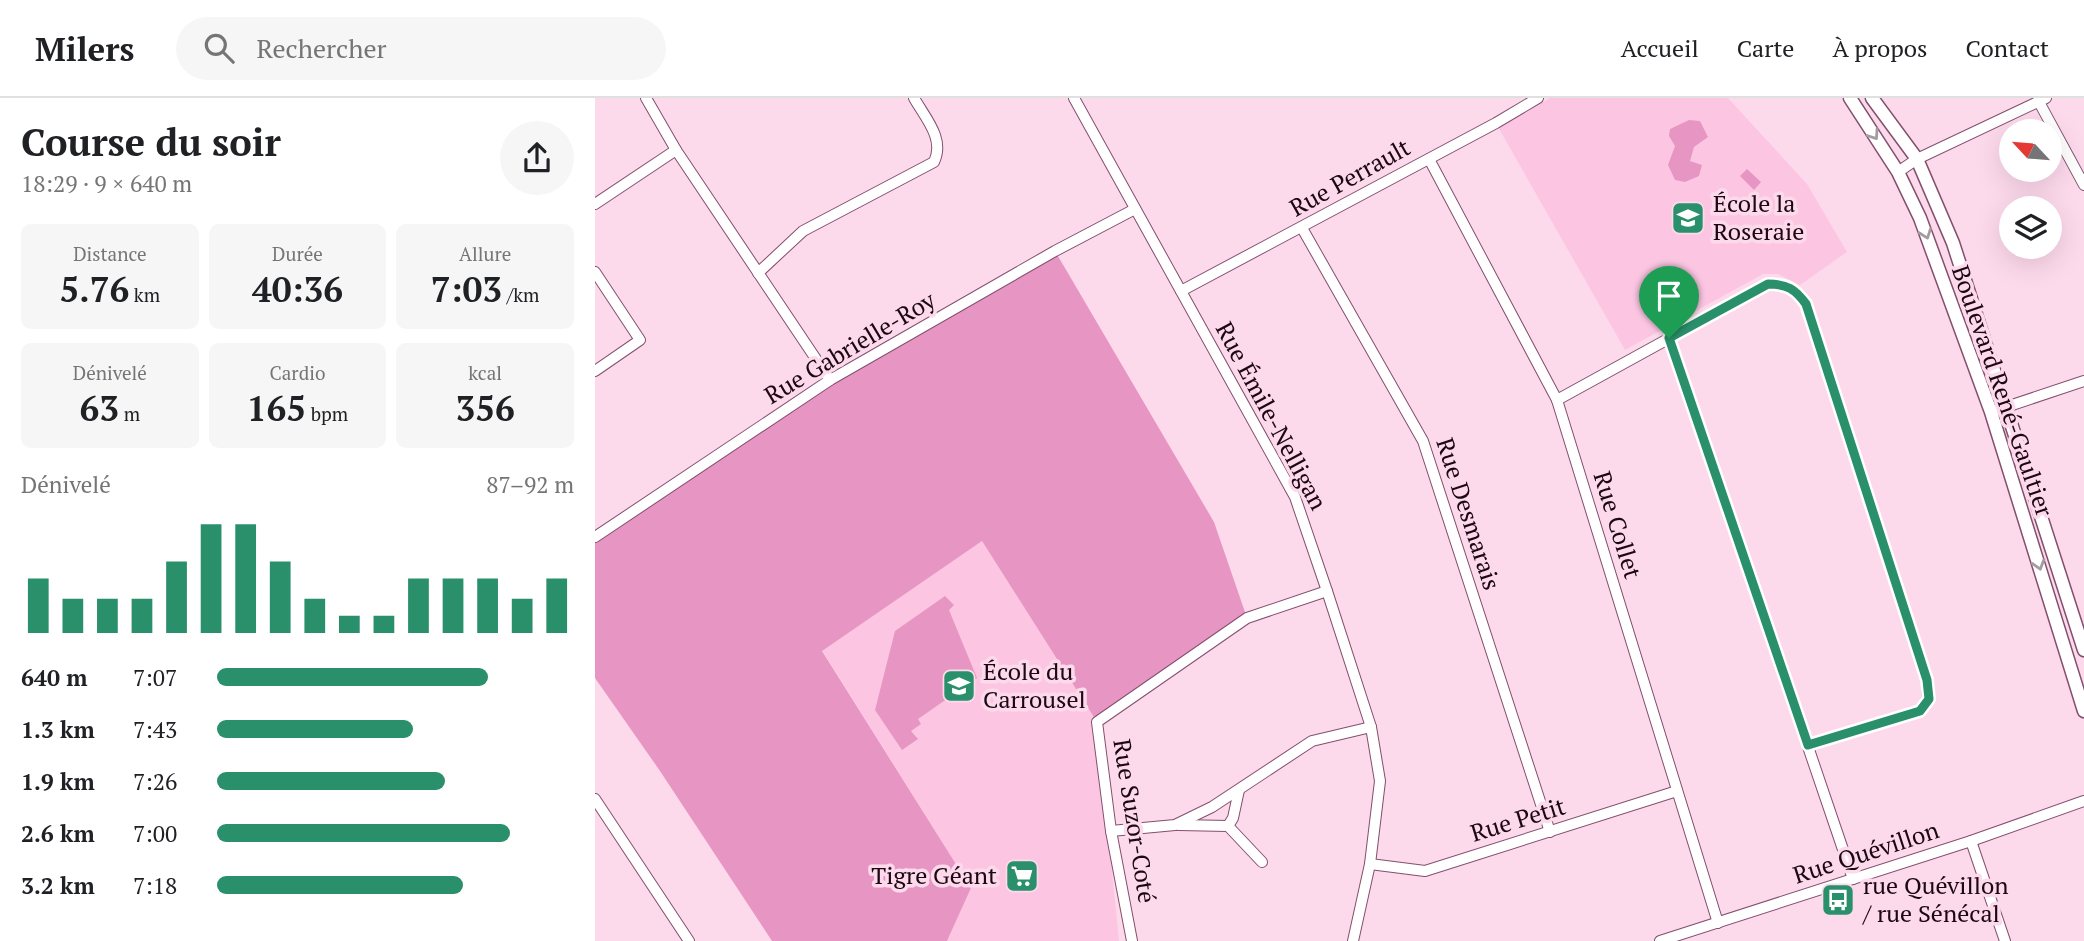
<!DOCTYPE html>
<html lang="fr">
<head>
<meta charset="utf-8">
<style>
  body { margin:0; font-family:"PT Serif",serif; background:#f6f6f6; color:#202124; height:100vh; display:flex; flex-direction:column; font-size:26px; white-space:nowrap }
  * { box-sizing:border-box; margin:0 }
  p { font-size:23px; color:#757577 }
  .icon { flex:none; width:38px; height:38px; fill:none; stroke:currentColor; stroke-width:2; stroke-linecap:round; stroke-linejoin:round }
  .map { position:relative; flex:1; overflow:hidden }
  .details { display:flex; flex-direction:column; background:#fff; width:595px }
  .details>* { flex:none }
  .needle { width:46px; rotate:296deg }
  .tools { position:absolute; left:1404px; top:21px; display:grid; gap:14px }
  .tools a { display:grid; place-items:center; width:63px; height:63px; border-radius:50%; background:#fff; box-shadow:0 7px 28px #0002; font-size:35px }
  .pin { position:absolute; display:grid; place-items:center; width:60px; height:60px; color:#fff; margin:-72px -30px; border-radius:50% 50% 50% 0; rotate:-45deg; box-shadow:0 0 7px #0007 }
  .pin .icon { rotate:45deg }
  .round { display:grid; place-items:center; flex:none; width:74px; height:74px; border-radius:37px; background:#f6f6f6 }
  .summary { display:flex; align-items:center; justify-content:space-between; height:119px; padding:0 21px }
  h1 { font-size:38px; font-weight:700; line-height:52px }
  .metrics { display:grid; grid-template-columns:repeat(3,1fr); gap:10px; height:119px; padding:7px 21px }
  .metrics div { display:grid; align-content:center; border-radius:10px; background:#f6f6f6; text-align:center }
  .metrics b { font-size:35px; font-weight:700 }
  .metrics small { font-size:19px; font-weight:400 }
  .metrics p { font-size:19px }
  .chart { height:196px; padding:14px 21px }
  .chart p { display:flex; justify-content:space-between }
  .chart svg { width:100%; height:126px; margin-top:7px; stroke:#2a906c; stroke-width:6 }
  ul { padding:0 21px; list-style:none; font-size:23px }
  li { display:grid; grid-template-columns:112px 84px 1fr; align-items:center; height:52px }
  li i { height:18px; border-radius:9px; background:#2a906c }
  header { display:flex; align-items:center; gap:42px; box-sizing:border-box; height:98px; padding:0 35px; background:#fff; border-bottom:2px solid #e0e0e0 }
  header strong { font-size:33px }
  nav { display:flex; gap:38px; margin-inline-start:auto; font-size:24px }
  .search { width:490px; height:63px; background:#f6f6f6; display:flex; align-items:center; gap:18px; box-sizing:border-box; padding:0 24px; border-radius:38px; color:#757577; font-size:26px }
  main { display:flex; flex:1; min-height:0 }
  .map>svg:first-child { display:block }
  .built { fill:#fcc6e3 }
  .green { fill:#e796c4 }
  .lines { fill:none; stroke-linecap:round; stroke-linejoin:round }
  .minor-casing { stroke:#834f6d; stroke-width:12 }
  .tertiary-casing { stroke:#834f6d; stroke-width:15 }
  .minor { stroke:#fff; stroke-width:10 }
  .tertiary { stroke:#fff; stroke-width:12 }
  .oneway { stroke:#a49ca1 }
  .route-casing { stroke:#fff; stroke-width:14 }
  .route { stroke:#2a906c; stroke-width:9 }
  .labels { text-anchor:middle; stroke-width:7; stroke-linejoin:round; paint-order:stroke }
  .street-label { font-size:24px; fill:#1b0813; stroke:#fdd9ec }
  .poi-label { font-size:24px; fill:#1b0813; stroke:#fdd9ec; text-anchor:start }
</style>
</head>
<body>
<header>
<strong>Milers</strong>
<div class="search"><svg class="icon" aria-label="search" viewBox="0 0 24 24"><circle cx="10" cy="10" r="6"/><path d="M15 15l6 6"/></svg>Rechercher</div>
<nav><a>Accueil</a><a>Carte</a><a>À propos</a><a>Contact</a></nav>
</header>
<main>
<section class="details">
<div class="summary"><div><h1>Course du soir</h1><p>18:29 · 9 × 640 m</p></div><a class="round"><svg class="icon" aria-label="share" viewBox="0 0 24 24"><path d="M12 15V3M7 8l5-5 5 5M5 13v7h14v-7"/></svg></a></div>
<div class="metrics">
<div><p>Distance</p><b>5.76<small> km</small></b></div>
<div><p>Durée</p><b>40:36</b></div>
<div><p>Allure</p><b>7:03<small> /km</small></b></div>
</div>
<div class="metrics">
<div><p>Dénivelé</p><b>63<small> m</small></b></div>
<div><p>Cardio</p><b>165<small> bpm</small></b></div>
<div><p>kcal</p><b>356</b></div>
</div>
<div class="chart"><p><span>Dénivelé</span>87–92 m</p>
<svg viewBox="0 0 160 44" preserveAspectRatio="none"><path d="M5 44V25M15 44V32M25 44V32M35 44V32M45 44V19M55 44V6M65 44V6M75 44V19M85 44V32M95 44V38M105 44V38M115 44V25M125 44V25M135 44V25M145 44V32M155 44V25"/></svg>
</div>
<ul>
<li><b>640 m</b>7:07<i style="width:76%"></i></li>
<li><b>1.3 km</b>7:43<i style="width:55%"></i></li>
<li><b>1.9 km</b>7:26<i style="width:64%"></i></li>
<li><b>2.6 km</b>7:00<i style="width:82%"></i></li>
<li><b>3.2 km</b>7:18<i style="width:69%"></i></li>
</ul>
</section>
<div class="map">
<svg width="1489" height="843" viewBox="0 0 1489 843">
  <rect width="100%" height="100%" fill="#fdd9ec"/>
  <!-- built -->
  <g class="built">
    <path d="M955,0H1133L1212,86L1252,154L1205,187L1183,176H1168L1030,252L903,29Z"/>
    <path d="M387,443L502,624L524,843H352L376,790L227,552Z"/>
  </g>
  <!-- green -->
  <g class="green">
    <path d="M1094,22L1105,23L1113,39L1099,49L1095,63L1107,67L1104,78L1090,84L1080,82L1073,67L1080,48L1074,38L1075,31Z"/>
    <path d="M1152,71L1166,84L1159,92L1145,78Z"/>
    <path d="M460,153L619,424L652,520L502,624L387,443L227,553L376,790L352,843H177L65,673L0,580V439L235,282Z"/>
    <path d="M350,498L359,507L354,512L382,580L323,621L326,626L316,633L323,641L307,652L280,612L300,533Z"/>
  </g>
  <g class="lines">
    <defs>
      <g id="minor">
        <path d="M51,0L81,52L235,282"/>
        <path d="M479,0L700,399L732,493L776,629L785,683L775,766L758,843"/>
        <path d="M1444,4L1489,87"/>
        <path d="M834,61L962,302L1123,825"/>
        <path d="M1303,74L1322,61L1451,0"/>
        <path d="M0,106L81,52"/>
        <path d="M707,130L828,343L955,734"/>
        <path d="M0,174L45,242L0,273"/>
        <path d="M163,175L208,133L339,64C350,41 331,21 319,0"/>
        <path d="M586,193L901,25L943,0"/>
        <path d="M1074,240L1258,781"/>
        <path d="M962,302L1173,186C1192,185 1199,191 1211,206L1332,581L1333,602L1325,613L1213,647"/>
        <path d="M1396,314L1489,283"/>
        <path d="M0,439L235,282L460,153L540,111"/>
        <path d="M0,701L94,843"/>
        <path d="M584,727L633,728L638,720L644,692"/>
        <path d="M633,728L667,764"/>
        <path d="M516,733L580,727L617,709L717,643L776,629"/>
        <path d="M1376,743L1410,843"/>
        <path d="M775,766L830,773L1082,693"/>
        <path d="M537,843L516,733L502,624L652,520L732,493"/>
        <path d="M1065,843L1376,743L1489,703"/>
      </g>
      <g id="tertiary">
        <path d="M1255,0L1303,74L1325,120L1396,314L1489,613"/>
        <path d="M1277,0L1322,61L1358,145L1489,552"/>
      </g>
    </defs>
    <!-- minor casing -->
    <use href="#minor" class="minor-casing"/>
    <!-- tertiary casing -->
    <use href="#tertiary" class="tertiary-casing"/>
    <!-- minor -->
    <use href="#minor" class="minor"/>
    <!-- tertiary -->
    <use href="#tertiary" class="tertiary"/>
  </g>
  <!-- one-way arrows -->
  <defs><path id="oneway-chevron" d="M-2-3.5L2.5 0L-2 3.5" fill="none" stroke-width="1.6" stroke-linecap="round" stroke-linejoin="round" transform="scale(1.75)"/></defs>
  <g class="oneway">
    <use href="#oneway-chevron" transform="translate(1279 37) rotate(56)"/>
    <use href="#oneway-chevron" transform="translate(1331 136) rotate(70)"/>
    <use href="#oneway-chevron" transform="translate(1444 467) rotate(73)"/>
  </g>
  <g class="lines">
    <defs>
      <path id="route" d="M1173,186C1192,186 1200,191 1211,206L1332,582L1334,601L1325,613L1213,647L1074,240Z"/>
    </defs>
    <!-- route casing -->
    <use href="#route" class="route-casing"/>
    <!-- route -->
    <use href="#route" class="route"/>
  </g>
  <!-- icons -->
  <defs>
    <symbol id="school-square" viewBox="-11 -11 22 22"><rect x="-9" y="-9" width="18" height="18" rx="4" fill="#2a906c" stroke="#fdd9ec"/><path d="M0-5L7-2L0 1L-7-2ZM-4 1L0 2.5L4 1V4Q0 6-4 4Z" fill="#fff"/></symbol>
    <symbol id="supermarket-square" viewBox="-11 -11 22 22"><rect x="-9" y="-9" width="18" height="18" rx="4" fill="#2a906c" stroke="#fdd9ec"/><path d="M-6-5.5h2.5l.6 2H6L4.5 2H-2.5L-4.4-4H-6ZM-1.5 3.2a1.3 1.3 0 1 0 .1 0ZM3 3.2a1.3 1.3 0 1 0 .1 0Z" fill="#fff"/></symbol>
    <symbol id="bus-square" viewBox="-11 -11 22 22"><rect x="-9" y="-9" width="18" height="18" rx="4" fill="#2a906c" stroke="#fdd9ec"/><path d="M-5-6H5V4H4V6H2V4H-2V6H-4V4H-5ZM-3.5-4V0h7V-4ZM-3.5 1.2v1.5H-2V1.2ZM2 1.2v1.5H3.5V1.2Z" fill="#fff"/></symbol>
  </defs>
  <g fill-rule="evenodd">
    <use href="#school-square" x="1074" y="101" width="38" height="38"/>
    <use href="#school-square" x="345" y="569" width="38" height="38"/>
    <use href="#supermarket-square" x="408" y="759" width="38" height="38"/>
    <use href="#bus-square" x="1224" y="783" width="38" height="38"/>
  </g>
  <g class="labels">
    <!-- street labels -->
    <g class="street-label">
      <text transform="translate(755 80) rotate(-29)" y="8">Rue Perrault</text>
      <text transform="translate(255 250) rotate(-31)" y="8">Rue Gabrielle-Roy</text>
      <text transform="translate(1407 293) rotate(71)" y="8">Boulevard René-Gaultier</text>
      <text transform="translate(676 318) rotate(62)" y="8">Rue Émile-Nelligan</text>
      <text transform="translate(873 416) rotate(72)" y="8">Rue Desmarais</text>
      <text transform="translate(1022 427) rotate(73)" y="8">Rue Collet</text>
      <text transform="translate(923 722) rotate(-17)" y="8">Rue Petit</text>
      <text transform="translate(539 723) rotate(81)" y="8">Rue Suzor-Coté</text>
      <text transform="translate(1271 755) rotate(-18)" y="8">Rue Quévillon</text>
    </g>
    <!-- poi labels -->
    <g class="poi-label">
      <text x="1118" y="114">École la<tspan x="1118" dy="28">Roseraie</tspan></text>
      <text x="388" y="582">École du<tspan x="388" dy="28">Carrousel</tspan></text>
      <text x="402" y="786" text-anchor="end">Tigre Géant</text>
      <text x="1268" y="796">rue Quévillon<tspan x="1268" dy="28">/ rue Sénécal</tspan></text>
    </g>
  </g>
</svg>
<div class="tools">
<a><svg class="needle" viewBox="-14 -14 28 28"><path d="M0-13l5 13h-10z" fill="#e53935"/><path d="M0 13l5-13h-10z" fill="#757577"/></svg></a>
<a><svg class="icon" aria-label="layers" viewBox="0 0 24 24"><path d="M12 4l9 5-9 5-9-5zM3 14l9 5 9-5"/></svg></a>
</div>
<div class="pin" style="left:1074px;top:240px;background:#1e9e55"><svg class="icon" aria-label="arrive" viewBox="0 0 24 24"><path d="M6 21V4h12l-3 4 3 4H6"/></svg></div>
</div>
</main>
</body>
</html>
